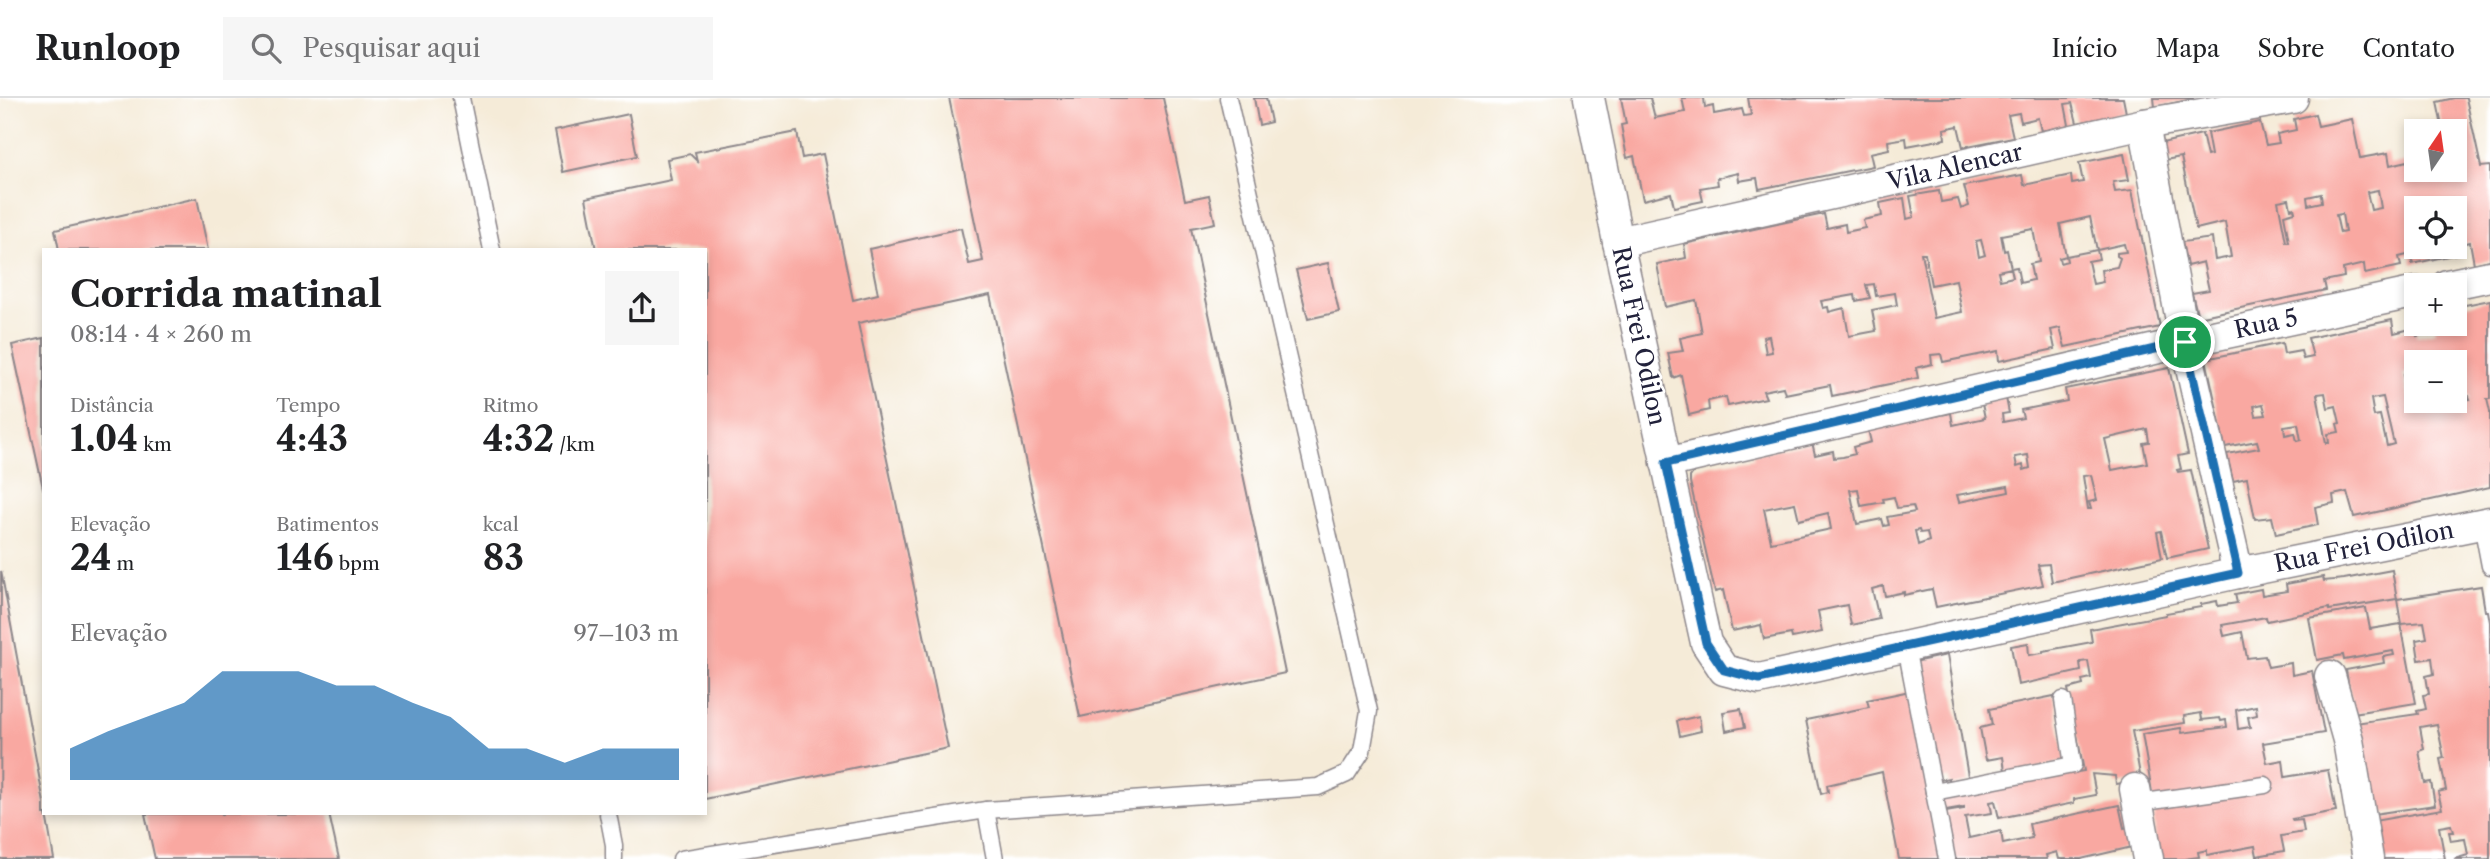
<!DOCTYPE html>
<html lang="pt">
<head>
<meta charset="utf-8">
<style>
  body { margin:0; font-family:"Libre Caslon Text",serif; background:#f6f6f6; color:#202124; height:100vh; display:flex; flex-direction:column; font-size:26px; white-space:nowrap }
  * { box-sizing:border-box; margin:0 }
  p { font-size:23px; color:#757577 }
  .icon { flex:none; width:38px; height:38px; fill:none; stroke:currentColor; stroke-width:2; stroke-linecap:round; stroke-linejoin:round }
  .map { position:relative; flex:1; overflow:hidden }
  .drawer { position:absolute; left:42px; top:150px; width:665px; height:567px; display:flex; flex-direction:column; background:#fff; border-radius:0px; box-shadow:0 4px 10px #0003 }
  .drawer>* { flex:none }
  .needle { width:46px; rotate:13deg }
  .tools { position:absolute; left:2404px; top:21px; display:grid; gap:14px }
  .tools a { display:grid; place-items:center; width:63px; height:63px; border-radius:0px; background:#fff; box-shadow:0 4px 10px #0003; font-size:35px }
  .pin { position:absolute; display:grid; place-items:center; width:60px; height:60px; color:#fff; margin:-30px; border:4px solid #fff; border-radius:50%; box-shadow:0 2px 7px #0007 }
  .round { display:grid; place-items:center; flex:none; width:74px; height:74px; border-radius:0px; background:#f6f6f6 }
  .head { display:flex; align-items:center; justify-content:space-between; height:119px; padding:0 28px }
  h1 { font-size:38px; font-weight:700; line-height:52px }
  .figures { display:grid; grid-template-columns:repeat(3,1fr); gap:10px; height:119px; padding:7px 28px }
  .figures div { display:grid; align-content:center }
  .figures b { font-size:35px; font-weight:700 }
  .figures small { font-size:19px; font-weight:400 }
  .figures p { font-size:19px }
  .chart { height:196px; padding:14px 28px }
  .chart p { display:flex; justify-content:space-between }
  .chart svg { width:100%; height:126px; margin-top:7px; fill:#1f6fb2; opacity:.7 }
  header { display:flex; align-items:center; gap:42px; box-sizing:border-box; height:98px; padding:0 35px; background:#fff; border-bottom:2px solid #e0e0e0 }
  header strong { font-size:33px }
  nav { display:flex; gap:38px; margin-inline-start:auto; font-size:24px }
  .search { width:490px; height:63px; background:#f6f6f6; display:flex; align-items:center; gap:18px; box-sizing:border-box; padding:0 24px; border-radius:0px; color:#757577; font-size:26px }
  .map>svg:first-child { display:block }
  .building { fill:#f9a8a1; fill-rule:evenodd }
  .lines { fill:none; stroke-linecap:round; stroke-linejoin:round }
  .lane-casing { stroke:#8c868a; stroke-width:19 }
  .street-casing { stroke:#8c868a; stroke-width:33 }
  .lane { stroke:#fff; stroke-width:16 }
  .street { stroke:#fff; stroke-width:30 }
  .route-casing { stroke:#fff; stroke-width:14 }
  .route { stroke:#1f6fb2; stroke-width:9 }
  .labels { text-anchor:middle; stroke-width:5; stroke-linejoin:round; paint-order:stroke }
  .street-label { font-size:24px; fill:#22223b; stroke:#fff }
</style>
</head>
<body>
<header>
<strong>Runloop</strong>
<div class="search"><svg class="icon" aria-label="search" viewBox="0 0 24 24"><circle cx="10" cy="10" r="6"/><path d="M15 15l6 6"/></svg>Pesquisar aqui</div>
<nav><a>Início</a><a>Mapa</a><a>Sobre</a><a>Contato</a></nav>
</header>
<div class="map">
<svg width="2490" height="761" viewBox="0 0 2490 761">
  <rect width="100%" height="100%" fill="#fff"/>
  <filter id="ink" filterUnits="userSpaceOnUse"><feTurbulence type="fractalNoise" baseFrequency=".0143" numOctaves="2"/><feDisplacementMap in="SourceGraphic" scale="14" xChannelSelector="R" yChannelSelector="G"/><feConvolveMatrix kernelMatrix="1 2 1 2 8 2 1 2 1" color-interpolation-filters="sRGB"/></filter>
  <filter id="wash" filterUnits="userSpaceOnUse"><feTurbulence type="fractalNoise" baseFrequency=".00686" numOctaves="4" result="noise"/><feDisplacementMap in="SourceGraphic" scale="28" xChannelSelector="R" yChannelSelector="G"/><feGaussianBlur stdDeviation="1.57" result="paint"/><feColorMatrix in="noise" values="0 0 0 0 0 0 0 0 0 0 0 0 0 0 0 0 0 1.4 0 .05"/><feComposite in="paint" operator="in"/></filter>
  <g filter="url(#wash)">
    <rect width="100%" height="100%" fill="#f5ebd8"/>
    <g id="blocks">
      <!-- building -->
      <g class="building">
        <path d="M949,0H1163L1185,102L1209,97L1215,125L1191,130L1285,575L1080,619L990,197L858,225L948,650L705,701V152H596L586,100L671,82L667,61L690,56L697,63L695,54L797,34L802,60L823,56L853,202L878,196L869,151L961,130L969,166L983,163Z"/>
        <path d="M1254,0H1266L1271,24L1259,27Z"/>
        <path d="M1621,0H1650L1655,20L1685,14L1682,0H1704L1705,10L1713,8L1714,16L1742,11L1744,18L1751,17L1748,0H2123L2126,15L2077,25L2072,5L2065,6L2069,27L2041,33L2038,20L2021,24L2019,15L2008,17L2013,39L1963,49L1958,28L1944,31L1945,41L1907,48L1906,40L1888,43L1889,51L1870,55L1873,68L1759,91L1757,80L1739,83L1738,75L1717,80L1718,87L1700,90L1703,103L1674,109L1671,95L1643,102L1634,58L1627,60L1621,27L1626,26Z"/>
        <path d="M2154,0H2193V1L2155,9Z"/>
        <path d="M2454,0H2466L2481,69L2490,68V162L2474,166L2470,144L2455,148V110H2417V149H2455L2457,156L2412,166L2411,156L2399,159L2401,168L2365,176L2364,166L2343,171L2344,179L2324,183L2326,192L2198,219L2192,195L2209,192L2203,164L2187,168L2182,144L2212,140L2215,162L2231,159L2225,124L2196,131L2181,59L2165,62L2162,45L2202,36L2207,58L2211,57L2207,35L2260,24L2266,47L2279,45L2277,36L2296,32L2294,21L2315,16L2318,28L2352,21L2360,60L2388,55L2390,67L2417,61V72H2455V33H2443L2437,4ZM2378,92L2381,110L2371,112L2367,94ZM2321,96L2322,104L2308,107L2307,99ZM2289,101L2291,111L2294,110L2295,114L2284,117L2289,144H2286L2278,103ZM2342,116L2345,134L2340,135L2336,117Z"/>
        <path d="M629,16L637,58L563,74L555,32Z"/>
        <path d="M2124,56L2129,82L2113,84L2115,94L2132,92L2160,229L2065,249L2060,230L2051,232L2055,251L1999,263L1998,253L1943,264L1941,256L1931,257L1932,266L1916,270L1918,280L1832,298L1830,287L1785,296L1783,289L1763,293L1766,300L1728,308L1726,299L1708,303L1709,312L1689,317L1681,277L1673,280L1668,255L1683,253L1680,240L1702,235L1696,202L1665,209L1657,166L1686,160L1684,146L1824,116L1827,130L1845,126L1846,134L1865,130L1863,122L1882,118L1880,105L1904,100L1907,121L1914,119L1910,98L1939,93L1941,104L1958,101L1961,111L1969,108L1964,88L2022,77L2024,87L2071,77L2072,86L2083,84L2079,65ZM2090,119L2097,152L2124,146L2126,154L2117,155V158L2120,160L2117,169L2101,172L2103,184L2093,186L2088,163L2099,161L2097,152L2066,158L2067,163L2060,165L2059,160L2066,158L2060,126ZM2033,131L2039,164L2030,166L2033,182L2020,185L2017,169L2011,170L2013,179L2000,182L1998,173L2011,170L2007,152L2004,153L2001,137ZM1981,142L1985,157L1979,159L1976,143ZM1921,155H1925L1931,187L1956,182L1962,214L1934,220ZM1874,186L1876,198L1895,195L1897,207L1872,212L1876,233L1849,238L1844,210L1829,214L1828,209L1823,210L1821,203L1855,197L1856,203L1870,200L1866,187ZM1769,238L1772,254L1766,255L1763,239Z"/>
        <path d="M197,100L208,152H59L55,132Z"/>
        <path d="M1328,165L1339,214L1308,221L1296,172Z"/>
        <path d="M2490,202V301H2487L2490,314V389L2354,419L2347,394L2333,397L2334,405L2315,409L2318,427L2276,436L2272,419L2255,421L2247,380L2233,383L2227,356L2259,350L2257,343L2225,349L2206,261L2282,245L2284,256L2301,253L2303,261L2313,259L2308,240L2392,222L2394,235L2415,230L2417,238L2426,236L2436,234L2435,226H2455V209ZM2417,264H2455V300L2469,298L2470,301L2440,303L2411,310L2403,276L2417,273ZM2325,295L2328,310L2336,308L2340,325L2337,326L2339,334L2328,336L2329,345H2326L2317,296ZM2383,299L2394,346L2387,348L2380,317L2374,318L2371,301ZM2263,306L2266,317L2256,318L2254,308ZM2298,326L2301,342L2297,343L2295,335L2285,337L2284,328Z"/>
        <path d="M44,240V389L43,390L12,247Z"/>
        <path d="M2169,270L2188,356L2178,358L2181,371L2177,372L2178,374L2191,372L2208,451L2167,460L2161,433L2157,434L2162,460L2052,484L2049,466L2038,467L2043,487L1936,509L1932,491L1904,497V494L1885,498L1883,488L1872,491L1879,521L1851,527L1847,507L1818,513L1822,534L1792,540L1791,536L1764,541L1761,527L1732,533L1723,492L1715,494L1690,384V379L1697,370L1754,360L1753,356L1812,344L1815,357L1833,353L1834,360L1843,359L1855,356L1853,349L1871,344L1868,332L1951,315L1953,327L1985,320L1982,306L2006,300L2009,315L2002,316L2003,324L2023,320L2021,312L2067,303L2065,291ZM2147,331L2149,344L2143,345L2147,365L2112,372L2105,341ZM2028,357L2030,370L2024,372L2023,367L2017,369L2015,359ZM2091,377L2097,402L2089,404L2091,411H2088L2083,378ZM2008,388L2009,394L1959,404L1957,397ZM1858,391L1861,408L1884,404L1883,401L1894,399L1897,410L1913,408L1915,414L1887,419L1889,427L1884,428L1882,421L1857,426L1850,392ZM1795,405L1799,422L1828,415L1831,431L1771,444L1764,411ZM1919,432L1920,435L1927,434L1929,443L1918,447L1915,433Z"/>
        <path d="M2392,472L2397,501L2481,488L2485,513H2488L2490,524V761H2454L2468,757L2465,741L2451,743L2449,734H2453L2451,727L2439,729L2445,761H2382L2374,723L2442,711L2438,694L2446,692L2440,661L2444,660L2437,626L2420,629L2424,651L2419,653L2425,685L2431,684L2435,707L2373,716L2355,625L2418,616L2417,613L2426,611L2423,597L2429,596L2426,578L2434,576L2432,560L2419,562L2416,542L2427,540L2424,524L2401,526L2397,501L2329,512V510L2267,523L2266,519L2222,527L2224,538L2242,534L2247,560L2265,558L2268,569L2291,565L2292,577L2312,573L2324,635L2263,645L2267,665L2283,662L2285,679L2328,672L2336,713L2292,721L2293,723L2302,722L2304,734L2281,738L2284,753L2257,758L2255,748L2207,757V752L2198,754L2199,759L2184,761H2156L2153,700L2142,636L2181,630L2182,635L2227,629L2226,622L2221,623L2220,620L2202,622L2201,615L2184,618L2185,625L2132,633L2141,682L2116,686L2115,678L2092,676L2096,697L2074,701V705L1999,720L1995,703L1990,704L1992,715L1965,719L1969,740L2001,733L2003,746L2032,740L2029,726L2119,707L2124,730L2128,729L2132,749L2081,761H2059L2057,754L2046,757L2047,761H1949L1940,715L1964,711V709L1940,713L1937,698L2084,673L2068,591L2083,587L2082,582L2091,580L2088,563L2080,564L2081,573L2018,587L2011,548L2028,545L2029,557L2043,555V553L2092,544L2090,531L2166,517V515L2201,509V506L2217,503L2218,508L2237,505L2235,496L2261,491L2262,497L2287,493L2286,486L2323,479L2324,483L2344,481ZM2256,608L2257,617L2248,619L2250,629L2238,631L2236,612Z"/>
        <path d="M1,473L44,705V716H46L54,761H0Z"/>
        <path d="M2366,510L2370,531L2401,526L2416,605L2353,615L2346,572L2384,565L2383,559L2394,557L2393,553L2344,562L2343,557L2317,562L2309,520Z"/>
        <path d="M1947,557L1969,684L1950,688L1949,680L1934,683L1914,564Z"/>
        <path d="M1910,593L1943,761H1899L1882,674L1827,687L1828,694L1821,696L1806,622L1869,609L1867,602Z"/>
        <path d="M2054,598L2065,663L2006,679L2003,659L1986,662L1980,630L1992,627L1989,611Z"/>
        <path d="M1741,611L1745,629L1726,633L1723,614Z"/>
        <path d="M1699,618L1701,633L1680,638L1677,623Z"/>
        <path d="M145,716H329L339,761H155Z"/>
      </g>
    </g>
  </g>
  <g filter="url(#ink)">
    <use href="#blocks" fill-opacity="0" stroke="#8c868a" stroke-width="2"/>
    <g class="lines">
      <defs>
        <g id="lane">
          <path d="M461,0L492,152"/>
          <path d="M2482,426L2490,468"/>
          <path d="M1906,549L1947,761"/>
          <path d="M1934,694L2073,667L2063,602"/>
          <path d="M2138,705L2265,687"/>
          <path d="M986,712L995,761"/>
          <path d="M608,716L614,747V761"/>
          <path d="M681,761L986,712L1318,689L1347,676L1362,653L1369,613L1228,0"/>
        </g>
        <g id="street">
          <path d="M1589,0L1618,144L1706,545L1724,572L1759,581L2238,475L2490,424"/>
          <path d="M2144,26L2185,244L2238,475"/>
          <path d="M1618,144L2144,26L2293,0"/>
          <path d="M2447,187L2490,178"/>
          <path d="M1666,365L2185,244L2417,194"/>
          <path d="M2330,578L2348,642L2368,761"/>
          <path d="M2135,691L2148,761"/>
        </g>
      </defs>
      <!-- lane casing -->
      <use href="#lane" class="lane-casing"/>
      <!-- street casing -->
      <use href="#street" class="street-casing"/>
      <!-- lane -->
      <use href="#lane" class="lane"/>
      <!-- street -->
      <use href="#street" class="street"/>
    </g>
  </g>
  <g class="lines" filter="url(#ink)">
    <defs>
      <path id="route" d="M2185,244L2238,475L1759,581L1724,572L1706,545L1666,365Z"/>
    </defs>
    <!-- route casing -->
    <use href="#route" class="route-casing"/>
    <!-- route -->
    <use href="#route" class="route"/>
  </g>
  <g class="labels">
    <!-- street labels -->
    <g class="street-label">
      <text transform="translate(1955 69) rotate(-13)" y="8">Vila Alencar</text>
      <text transform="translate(2266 226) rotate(-12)" y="8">Rua 5</text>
      <text transform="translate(1639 238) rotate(78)" y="8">Rua Frei Odilon</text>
      <text transform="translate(2364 449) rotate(-11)" y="8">Rua Frei Odilon</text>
    </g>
  </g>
</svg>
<div class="tools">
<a><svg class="needle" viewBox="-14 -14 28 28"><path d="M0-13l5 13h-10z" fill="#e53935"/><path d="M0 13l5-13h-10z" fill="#757577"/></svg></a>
<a><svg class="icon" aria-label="locate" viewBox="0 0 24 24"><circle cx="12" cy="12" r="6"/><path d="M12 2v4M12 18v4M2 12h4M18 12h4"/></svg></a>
<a>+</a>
<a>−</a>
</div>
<div class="pin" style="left:2185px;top:244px;background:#1e9e55"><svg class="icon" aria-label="arrive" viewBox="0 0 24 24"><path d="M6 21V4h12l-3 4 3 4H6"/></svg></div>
<section class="drawer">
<div class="head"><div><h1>Corrida matinal</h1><p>08:14 · 4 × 260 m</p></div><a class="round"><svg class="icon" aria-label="share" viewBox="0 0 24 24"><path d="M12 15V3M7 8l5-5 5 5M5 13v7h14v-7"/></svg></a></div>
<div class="figures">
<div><p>Distância</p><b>1.04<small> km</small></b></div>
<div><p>Tempo</p><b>4:43</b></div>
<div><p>Ritmo</p><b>4:32<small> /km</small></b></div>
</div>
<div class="figures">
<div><p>Elevação</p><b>24<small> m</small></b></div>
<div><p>Batimentos</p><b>146<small> bpm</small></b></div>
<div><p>kcal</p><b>83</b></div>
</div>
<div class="chart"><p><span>Elevação</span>97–103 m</p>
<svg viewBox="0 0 160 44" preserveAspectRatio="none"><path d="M0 44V33L10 27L20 22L30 17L40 6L50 6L60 6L70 11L80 11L90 17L100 22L110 33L120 33L130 38L140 33L150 33L160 33V44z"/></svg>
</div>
</section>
</div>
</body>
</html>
